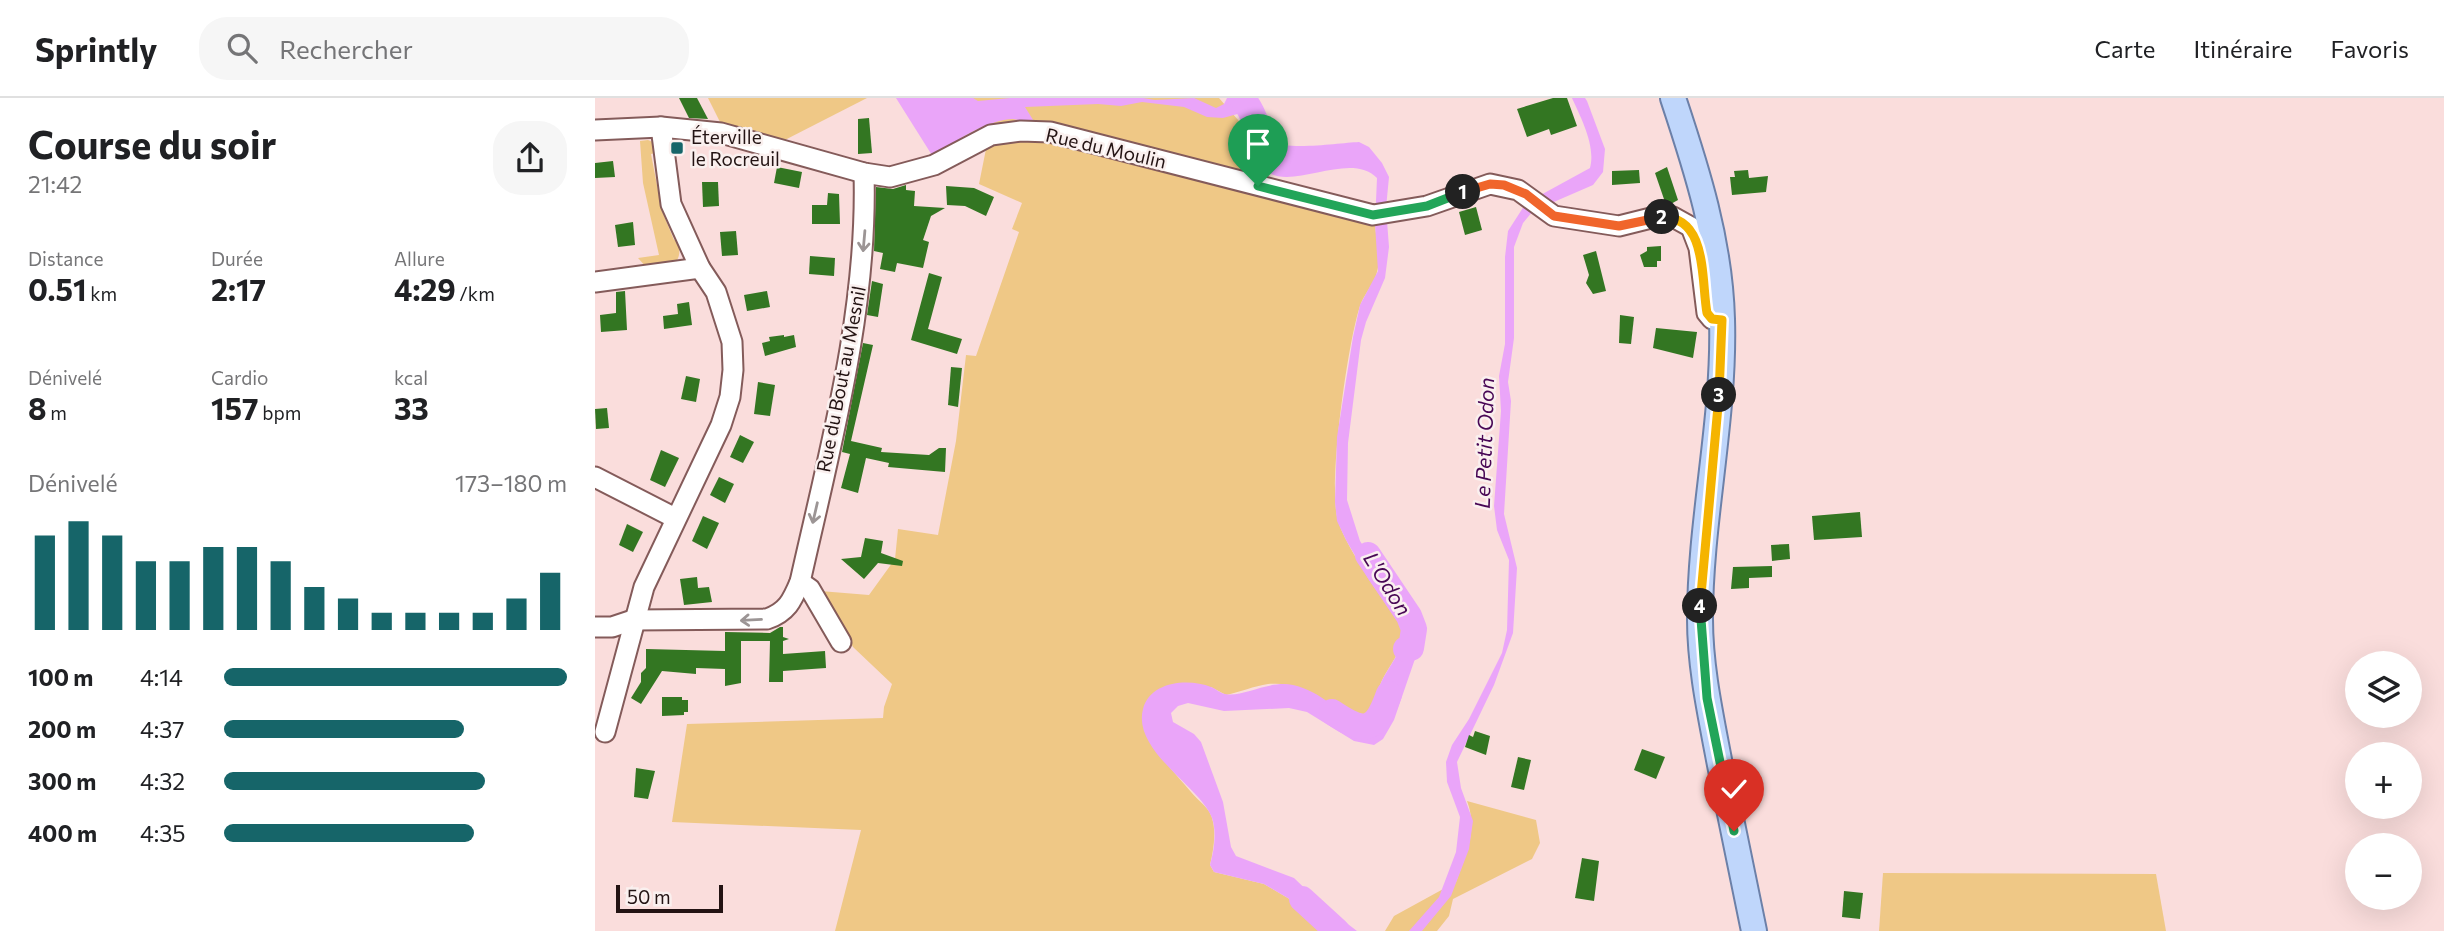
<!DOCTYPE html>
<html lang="fr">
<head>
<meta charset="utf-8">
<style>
  body { margin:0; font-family:Commissioner,sans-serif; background:#f6f6f6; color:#202124; height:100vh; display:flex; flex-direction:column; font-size:26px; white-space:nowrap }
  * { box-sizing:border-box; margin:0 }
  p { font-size:23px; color:#757577 }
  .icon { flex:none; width:38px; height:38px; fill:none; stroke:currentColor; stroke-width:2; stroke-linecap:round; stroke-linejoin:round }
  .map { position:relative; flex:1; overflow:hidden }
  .details { display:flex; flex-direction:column; background:#fff; width:595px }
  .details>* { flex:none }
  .tools { position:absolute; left:1750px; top:553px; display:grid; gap:14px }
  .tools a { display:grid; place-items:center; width:77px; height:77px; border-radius:50%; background:#fff; box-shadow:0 7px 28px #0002; font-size:35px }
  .scale { position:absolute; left:21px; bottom:18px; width:107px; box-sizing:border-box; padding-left:7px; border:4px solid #231313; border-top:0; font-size:19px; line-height:24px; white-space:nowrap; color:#231313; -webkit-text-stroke:5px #faf0ef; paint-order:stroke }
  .pin { position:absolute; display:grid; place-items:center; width:60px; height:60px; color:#fff; margin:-72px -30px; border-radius:50% 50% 50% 0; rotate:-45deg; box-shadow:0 0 7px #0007 }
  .pin .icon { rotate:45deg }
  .km { position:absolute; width:35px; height:35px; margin:-18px; border-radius:50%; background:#222; color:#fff; font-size:19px; line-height:35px; text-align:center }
  .round { display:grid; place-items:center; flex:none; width:74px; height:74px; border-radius:28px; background:#f6f6f6 }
  .headline { display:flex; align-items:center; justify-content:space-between; height:119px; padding:0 28px }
  h1 { font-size:38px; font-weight:700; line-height:52px }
  .stats { display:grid; grid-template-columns:repeat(3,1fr); gap:10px; height:119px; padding:7px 28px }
  .stats div { display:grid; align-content:center }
  .stats b { font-size:30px; font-weight:700 }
  .stats small { font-size:19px; font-weight:400 }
  .stats p { font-size:19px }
  .chart { height:196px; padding:14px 28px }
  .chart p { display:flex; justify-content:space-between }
  .chart svg { width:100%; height:126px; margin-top:7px; stroke:#166569; stroke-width:6 }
  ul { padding:0 28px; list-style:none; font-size:23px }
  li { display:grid; grid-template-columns:112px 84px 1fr; align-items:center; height:52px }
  li i { height:18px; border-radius:9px; background:#166569 }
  header { display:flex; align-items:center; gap:42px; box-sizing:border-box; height:98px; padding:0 35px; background:#fff; border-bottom:2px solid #e0e0e0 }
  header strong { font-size:33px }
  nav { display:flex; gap:38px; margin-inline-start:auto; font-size:24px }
  .search { width:490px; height:63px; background:#f6f6f6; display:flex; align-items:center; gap:18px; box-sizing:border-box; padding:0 24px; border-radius:28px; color:#757577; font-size:26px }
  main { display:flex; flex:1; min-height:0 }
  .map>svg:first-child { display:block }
  .green { fill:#efc886 }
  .water { fill:#eaa5f9 }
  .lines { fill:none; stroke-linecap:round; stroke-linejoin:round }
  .river { stroke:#eaa5f9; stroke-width:26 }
  .building { fill:#337622 }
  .minor-casing { stroke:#845b5a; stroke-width:23 }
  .major-casing { stroke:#6c80a8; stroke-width:28 }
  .minor { stroke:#fff; stroke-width:19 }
  .major { stroke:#bfd6fb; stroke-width:24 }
  .oneway { stroke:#9c9595 }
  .split-1-casing { stroke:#fff; stroke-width:14 }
  .split-2-casing { stroke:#fff; stroke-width:14 }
  .split-3-casing { stroke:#fff; stroke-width:14 }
  .split-4-casing { stroke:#fff; stroke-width:14 }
  .split-5-casing { stroke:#fff; stroke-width:14 }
  .split-1 { stroke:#22a559; stroke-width:9 }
  .split-2 { stroke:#f0652b; stroke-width:9 }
  .split-3 { stroke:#f5b400; stroke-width:9 }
  .split-4 { stroke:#f5b400; stroke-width:9 }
  .split-5 { stroke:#22a559; stroke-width:9 }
  .poi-dot { fill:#166569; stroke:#faf0ef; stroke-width:2.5 }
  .labels { text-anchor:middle; stroke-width:5; stroke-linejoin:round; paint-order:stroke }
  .poi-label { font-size:19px; fill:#231313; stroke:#faf0ef; text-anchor:start }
  .street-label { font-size:19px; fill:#231313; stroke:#faf0ef }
  .water-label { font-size:21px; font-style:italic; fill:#480755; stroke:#faf0ef }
</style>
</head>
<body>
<header>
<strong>Sprintly</strong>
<div class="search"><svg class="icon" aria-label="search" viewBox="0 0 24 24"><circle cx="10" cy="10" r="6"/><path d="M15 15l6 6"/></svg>Rechercher</div>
<nav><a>Carte</a><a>Itinéraire</a><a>Favoris</a></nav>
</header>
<main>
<section class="details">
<div class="headline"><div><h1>Course du soir</h1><p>21:42</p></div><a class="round"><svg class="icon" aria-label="share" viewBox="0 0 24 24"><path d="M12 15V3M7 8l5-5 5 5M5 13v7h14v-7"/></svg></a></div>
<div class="stats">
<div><p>Distance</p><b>0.51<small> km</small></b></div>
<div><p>Durée</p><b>2:17</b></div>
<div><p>Allure</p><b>4:29<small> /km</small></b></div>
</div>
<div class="stats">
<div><p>Dénivelé</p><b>8<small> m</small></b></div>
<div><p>Cardio</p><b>157<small> bpm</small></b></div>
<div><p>kcal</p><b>33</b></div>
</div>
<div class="chart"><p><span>Dénivelé</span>173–180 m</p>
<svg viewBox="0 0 160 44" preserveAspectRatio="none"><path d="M5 44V11M15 44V6M25 44V11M35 44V20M45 44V20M55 44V15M65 44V15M75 44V20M85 44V29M95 44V33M105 44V38M115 44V38M125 44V38M135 44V38M145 44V33M155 44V24"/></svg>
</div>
<ul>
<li><b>100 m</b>4:14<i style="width:100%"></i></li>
<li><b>200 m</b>4:37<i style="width:70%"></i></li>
<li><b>300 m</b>4:32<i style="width:76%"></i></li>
<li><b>400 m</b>4:35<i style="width:73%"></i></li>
</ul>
</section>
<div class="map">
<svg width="1849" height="833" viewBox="0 0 1849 833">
  <rect width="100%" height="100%" fill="#fadddc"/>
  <!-- green -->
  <g class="green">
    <path d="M113,0H272L184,45L126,26Z"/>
    <path d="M347,0H624L650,30L659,75L484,33L418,24L389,31L385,14Z"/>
    <path d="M449,41L780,126C781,140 786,161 782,174C779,186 769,196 765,208C753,243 731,394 744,426C759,465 788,495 808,531C808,555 794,566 785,587C779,601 786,624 770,632C741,611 712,582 673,586C659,588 645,594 631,597L616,589L548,622C556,650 577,672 596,694C604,704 616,710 618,724C621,738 618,754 615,767L619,774L669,786L730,822L740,833H240L266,732L77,724L92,626L288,620L289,609L297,586L258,549L225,493L274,497L300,461L303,431L343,437L361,343L371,257L381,258L424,134L417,131L427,105L384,86L392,46Z"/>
    <path d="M53,42L60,45L61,55L56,56L67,113L79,142L83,141C89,170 75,167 52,170L43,160L64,157L48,85L45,43Z"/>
    <path d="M872,703L941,722L945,745L937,761L858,801L854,818L842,833H790L799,818L861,784C871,757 883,732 872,703Z"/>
    <path d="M1288,775L1561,776L1571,833H1284Z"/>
  </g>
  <!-- water -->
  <g class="water">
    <path d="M301,0H378L383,3L415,0H548L560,2L599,0L621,10L629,6L632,0H642C651,14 659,30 671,41C687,54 743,45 764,44L774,49L787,65L794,79L791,110L794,149L790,180L771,224L766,242L753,345L752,402L765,443L819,526L822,555L799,622L788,641L779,647L759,643L712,614L694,610L629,613L593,605L583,608L576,615L578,624L599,636L606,644L628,704L636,749L641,758L699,780L724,804L762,833H740L730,822L669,786L619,774L615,767C619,753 622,734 617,720C606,689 537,653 548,611C555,583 594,580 616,589C621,591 625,595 630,596C647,600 673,582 698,587C725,593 748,616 770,632C786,624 779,601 785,587C794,566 808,556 808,531L774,482L751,442L742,423L740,404L742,339L758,239L765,207L783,173L780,126L782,80C754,51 692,97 668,70C655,56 658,31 646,15L628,20L612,19L589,9L547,4L526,8L503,6L430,9L440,25C433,24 425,22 418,21C395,21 353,44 340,62Z"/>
    <path d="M977,0H990L992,3L1010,51L1008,74L998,87L938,113L928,125L919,149V240L913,284L916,303L909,416L922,470L918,535L899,587L862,664L866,690L878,723L874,751L856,798L827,833H814L844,799L861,754L865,719L852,684L851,664L857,647L874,621L907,555L912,532L914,462L902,432L899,408L906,313L904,278L910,246V159L913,133L931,105L995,70C1001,48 986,20 977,0Z"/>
  </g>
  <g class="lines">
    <!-- river -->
    <g class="river">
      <path d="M647,0C664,19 663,46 683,63"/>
      <path d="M773,457L814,518L819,531L816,550L811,551"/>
      <path d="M737,614C770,636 780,635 794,596"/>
      <path d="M707,801L742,833"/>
    </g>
  </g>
  <!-- building -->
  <g class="building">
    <path d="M84,0H102L113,21L94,20Z"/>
    <path d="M958,0H972L982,28L956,37L954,31L932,39L922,11Z"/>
    <path d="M274,20L277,55L263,56V21Z"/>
    <path d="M18,63L20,79L0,80V65Z"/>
    <path d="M182,69L207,74L204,90L179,85Z"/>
    <path d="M1072,69L1083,102L1074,107H1071L1060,75Z"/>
    <path d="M1044,72L1045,85L1017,87V73Z"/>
    <path d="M1153,72L1154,80L1173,78L1171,94L1137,97L1135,79H1140L1139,73Z"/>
    <path d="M107,84H123L124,108L108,109Z"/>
    <path d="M311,87V92L320,93L319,108L350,110L336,118L328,142L334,144L328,170L302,165L300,174L285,171L288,155L279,153L281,89L298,91Z"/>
    <path d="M351,88L379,90L399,99L391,118L370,108L352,107Z"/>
    <path d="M233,95L244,96L245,126H217V107H232Z"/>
    <path d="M881,109L887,132L870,137L864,114Z"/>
    <path d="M38,124L40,147L23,149L20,127Z"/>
    <path d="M141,133L143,157L127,158L125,134Z"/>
    <path d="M1066,148V163H1062V169H1049L1045,157L1052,153V149Z"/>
    <path d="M1001,153L1011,193L998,196L991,185L994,177L988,157Z"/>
    <path d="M215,158L240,160L239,178L214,176Z"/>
    <path d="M334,175L347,179L333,231L367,241L362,256L316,242Z"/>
    <path d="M277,183L288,186L283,219L272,217Z"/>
    <path d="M30,193L32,232L6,234L5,217L21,215V194Z"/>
    <path d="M172,193L175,209L152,213L149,197Z"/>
    <path d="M94,204L97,227L69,231L68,218L83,216L82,206Z"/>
    <path d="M1025,217L1039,219L1036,246L1024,245Z"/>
    <path d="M1061,230L1102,234L1098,260L1058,250Z"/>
    <path d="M189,237V239L199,237L201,249L170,258L167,245L175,243L174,239Z"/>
    <path d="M268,245L278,247L256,343L287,350L286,354L334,357L344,350H351L350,374L293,369L294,365L271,360L263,395L246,390L255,356L247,354Z"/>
    <path d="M356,269L367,270L363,309L353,307Z"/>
    <path d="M91,278L105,281L101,304L86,301Z"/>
    <path d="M163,284L180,287L175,318L159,316Z"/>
    <path d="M12,310L14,330L1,331L0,311Z"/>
    <path d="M145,337L159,344L148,365L135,359Z"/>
    <path d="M66,352L84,360L70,389L55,382Z"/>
    <path d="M124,379L139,386L130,405L115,397Z"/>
    <path d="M1265,414L1267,439L1219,442L1217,418Z"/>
    <path d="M108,418L124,425L112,451L97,443Z"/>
    <path d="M32,426L48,434L38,454L24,447Z"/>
    <path d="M270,440L288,443L286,455L308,463L307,468L283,465L269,481L246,461L266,459Z"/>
    <path d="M1194,446L1195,461L1177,463L1176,447Z"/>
    <path d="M1177,468V479L1154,480V490L1136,491L1138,469Z"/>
    <path d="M102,479L103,490L114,489L117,504L89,507L85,481Z"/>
    <path d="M185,529H188V539L194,541L188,543V556L230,553L231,570L188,573V584H174L175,543H146V585L130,588V571L101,570V576L67,573L46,606L36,600L46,584V575L51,570V551L130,553V534L175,535Z"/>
    <path d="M67,599H87V602H93V614H89V617L67,618Z"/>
    <path d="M880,633L895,638L891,657L870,649L874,637L878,639Z"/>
    <path d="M1047,651L1070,659L1061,681L1039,672Z"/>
    <path d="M923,659L936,662L929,692L916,689Z"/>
    <path d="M41,670L60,673L53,701L39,699Z"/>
    <path d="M987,760L1004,763L999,803L980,800Z"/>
    <path d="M1249,793L1268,795L1265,821L1247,819Z"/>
  </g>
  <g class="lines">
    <defs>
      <g id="minor">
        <path d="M0,32L66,29L126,35L269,75L295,79L339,67L396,37L426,33L455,34L778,117L832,108L895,86L923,92L959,118L1024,128L1060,119H1078L1096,129L1104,150L1112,215L1117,221L1127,223"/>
        <path d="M0,184L105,170"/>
        <path d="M0,379L80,420"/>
        <path d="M205,484L215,491L246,544"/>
        <path d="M0,529H17L38,522L172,521C192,514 197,503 205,484C235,350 273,213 269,75"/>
        <path d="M10,634L49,489L126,327L135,299L138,272L137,244L121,194L105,170L76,106L66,29"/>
      </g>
      <path id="major" d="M1078,0C1102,72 1125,144 1127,221C1130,321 1105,421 1105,521C1105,570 1116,619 1125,667C1136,723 1148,778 1159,833"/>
    </defs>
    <!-- minor casing -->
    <use href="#minor" class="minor-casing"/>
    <!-- major casing -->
    <use href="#major" class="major-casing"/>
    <!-- minor -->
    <use href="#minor" class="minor"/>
    <!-- major -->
    <use href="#major" class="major"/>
  </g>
  <!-- one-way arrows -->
  <defs><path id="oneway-shaft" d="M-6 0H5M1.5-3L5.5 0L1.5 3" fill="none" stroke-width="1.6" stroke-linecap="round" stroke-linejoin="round" transform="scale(1.75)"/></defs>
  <g class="oneway">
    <use href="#oneway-shaft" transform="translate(269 143) rotate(95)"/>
    <use href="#oneway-shaft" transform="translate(220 415) rotate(103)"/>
    <use href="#oneway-shaft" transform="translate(156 522) rotate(177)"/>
  </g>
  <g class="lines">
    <defs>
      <path id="split-1" d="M663,88L778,117L832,108L868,94"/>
      <path id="split-2" d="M868,94L895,86L909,87L931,96L959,118L1024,128L1067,119"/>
      <path id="split-3" d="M1067,119C1113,119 1106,182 1112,215L1117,221L1127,222L1124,297"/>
      <path id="split-4" d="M1105,508L1124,297"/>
      <path id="split-5" d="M1105,508L1112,600L1139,733"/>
    </defs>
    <!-- split-1 casing -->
    <use href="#split-1" class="split-1-casing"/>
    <!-- split-2 casing -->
    <use href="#split-2" class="split-2-casing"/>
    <!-- split-3 casing -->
    <use href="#split-3" class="split-3-casing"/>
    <!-- split-4 casing -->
    <use href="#split-4" class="split-4-casing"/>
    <!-- split-5 casing -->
    <use href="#split-5" class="split-5-casing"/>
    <!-- split-1 -->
    <use href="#split-1" class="split-1"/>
    <!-- split-2 -->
    <use href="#split-2" class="split-2"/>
    <!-- split-3 -->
    <use href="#split-3" class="split-3"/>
    <!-- split-4 -->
    <use href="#split-4" class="split-4"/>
    <!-- split-5 -->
    <use href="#split-5" class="split-5"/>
  </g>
  <!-- markers -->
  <rect class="poi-dot" x="75" y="43" width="14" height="14" rx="3.5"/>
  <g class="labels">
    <!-- poi labels -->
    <g class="poi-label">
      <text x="96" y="46">Éterville<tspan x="96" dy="22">le Rocreuil</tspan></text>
    </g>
    <!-- street labels -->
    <g class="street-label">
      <text transform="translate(511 50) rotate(13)" y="7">Rue du Moulin</text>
      <text transform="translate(246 281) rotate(-79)" y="7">Rue du Bout au Mesnil</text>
    </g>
    <!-- water labels -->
    <g class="water-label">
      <text transform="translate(890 345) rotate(-88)" y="7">Le Petit Odon</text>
      <text transform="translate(792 486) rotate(58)" y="7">L'Odon</text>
    </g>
  </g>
</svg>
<div class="tools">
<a><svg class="icon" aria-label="layers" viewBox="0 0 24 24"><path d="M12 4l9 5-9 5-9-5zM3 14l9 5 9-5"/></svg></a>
<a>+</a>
<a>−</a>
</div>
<div class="scale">50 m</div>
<div class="pin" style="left:663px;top:88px;background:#1e9e55"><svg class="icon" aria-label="arrive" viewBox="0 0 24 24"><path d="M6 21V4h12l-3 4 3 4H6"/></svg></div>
<div class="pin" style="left:1139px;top:733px;background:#d93025"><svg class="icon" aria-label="check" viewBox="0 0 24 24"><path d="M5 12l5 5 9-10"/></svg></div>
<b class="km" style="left:868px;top:94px">1</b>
<b class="km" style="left:1067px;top:119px">2</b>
<b class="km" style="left:1124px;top:297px">3</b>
<b class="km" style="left:1105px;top:508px">4</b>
</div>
</main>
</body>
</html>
